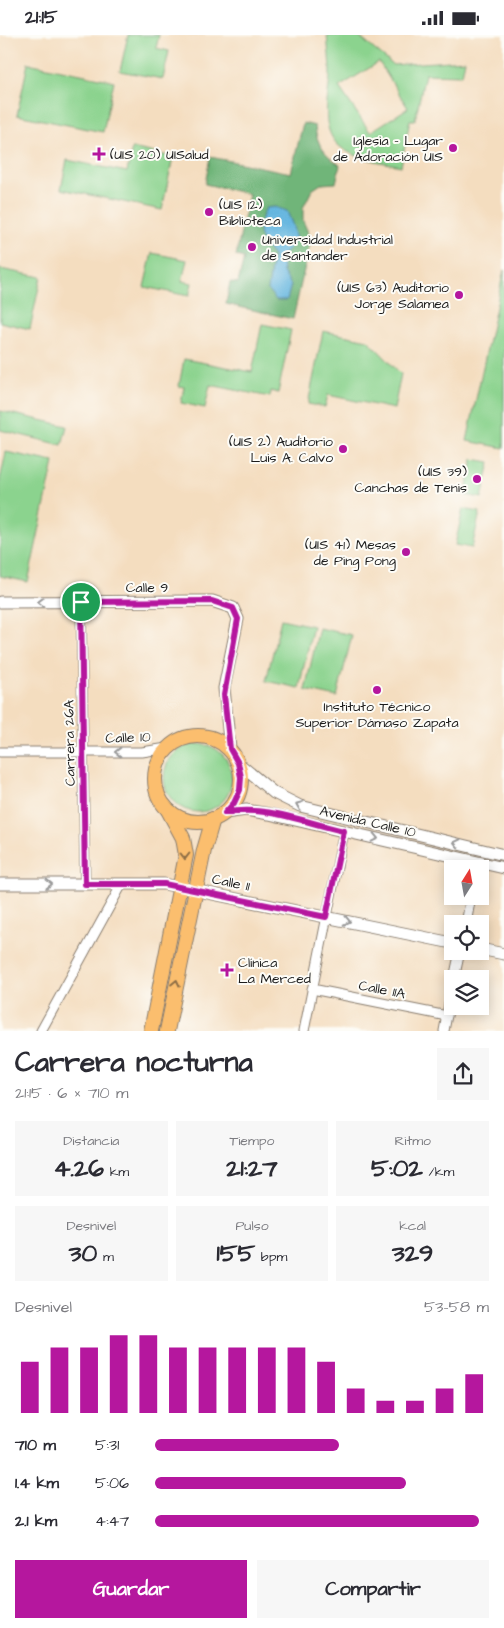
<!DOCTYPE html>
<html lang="es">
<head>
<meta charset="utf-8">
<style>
  body { margin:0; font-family:"Architects Daughter",sans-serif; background:#f7f7f7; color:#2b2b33; height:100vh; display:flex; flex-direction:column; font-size:19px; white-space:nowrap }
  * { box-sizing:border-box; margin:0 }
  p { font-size:16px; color:#7c7c81 }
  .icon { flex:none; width:28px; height:28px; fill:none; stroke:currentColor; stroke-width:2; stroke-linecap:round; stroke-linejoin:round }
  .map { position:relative; height:996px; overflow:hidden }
  .sheet { display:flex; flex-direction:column; background:#fff; flex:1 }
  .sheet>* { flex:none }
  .needle { width:32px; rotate:11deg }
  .buttons { position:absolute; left:444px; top:825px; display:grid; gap:10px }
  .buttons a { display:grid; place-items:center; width:45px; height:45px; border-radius:0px; background:#fff; box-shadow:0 2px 12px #0003; font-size:25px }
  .pin { position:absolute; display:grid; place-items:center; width:42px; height:42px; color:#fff; margin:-21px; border:2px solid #fff; border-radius:50%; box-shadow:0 1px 5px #0007 }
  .round { display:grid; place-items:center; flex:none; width:52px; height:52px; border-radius:0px; background:#f7f7f7 }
  .headline { display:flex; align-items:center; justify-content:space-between; height:85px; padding:0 15px }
  h1 { font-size:28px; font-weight:800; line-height:38px }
  .metrics { display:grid; grid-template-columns:repeat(3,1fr); gap:8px; height:85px; padding:5px 15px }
  .metrics div { display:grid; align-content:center; border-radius:0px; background:#f7f7f7; text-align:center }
  .metrics b { font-size:25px; font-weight:800 }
  .metrics small { font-size:14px; font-weight:400 }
  .metrics p { font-size:14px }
  .chart { height:140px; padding:10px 15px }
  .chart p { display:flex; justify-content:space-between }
  .chart svg { width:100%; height:90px; margin-top:5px; stroke:#b5179e; stroke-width:6 }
  .primary-button { display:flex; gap:10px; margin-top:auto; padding:10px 15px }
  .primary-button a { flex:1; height:58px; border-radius:0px; background:#b5179e; color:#fff; font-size:20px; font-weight:800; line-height:58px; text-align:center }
  .primary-button a+a { background:#f7f7f7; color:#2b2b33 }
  ul { padding:0 15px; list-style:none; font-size:16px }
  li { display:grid; grid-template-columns:80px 60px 1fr; align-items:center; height:38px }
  li i { height:12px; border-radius:6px; background:#b5179e }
  .status { display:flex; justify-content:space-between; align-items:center; height:35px; padding:0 25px; background:#fff; direction:ltr }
  .status svg { height:14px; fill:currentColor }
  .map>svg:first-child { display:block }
  .green { fill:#8bd38e; stroke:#547855; fill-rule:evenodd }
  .forest { fill:#70b579; stroke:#46684a }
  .water { fill:#63b5df; stroke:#40687e }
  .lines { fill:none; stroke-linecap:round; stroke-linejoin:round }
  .minor-casing { stroke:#887c6e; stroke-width:11 }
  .tertiary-casing { stroke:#887c6e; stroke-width:13 }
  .primary-casing { stroke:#887c6e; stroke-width:16 }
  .minor { stroke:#fff; stroke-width:9 }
  .tertiary { stroke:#fff; stroke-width:11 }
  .primary { stroke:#fbbe6e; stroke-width:14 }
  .oneway { stroke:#999 }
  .oneway2 { stroke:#8c6d45 }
  .route-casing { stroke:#fff; stroke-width:10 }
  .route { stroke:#b5179e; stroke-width:6 }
  .poi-dot { fill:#b5179e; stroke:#fdfcf7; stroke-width:2 }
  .labels { text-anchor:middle; stroke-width:4; stroke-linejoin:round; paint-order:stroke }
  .poi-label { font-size:14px; fill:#1c1c1c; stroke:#fdfcf7; text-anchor:end }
  .street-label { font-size:14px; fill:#1c1c1c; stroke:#fdfcf7 }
</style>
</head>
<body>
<div class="status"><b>21:15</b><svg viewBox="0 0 49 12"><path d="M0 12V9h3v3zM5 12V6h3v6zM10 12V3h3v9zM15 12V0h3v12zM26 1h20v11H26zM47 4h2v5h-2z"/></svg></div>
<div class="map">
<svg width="504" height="996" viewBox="0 0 504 996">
  <rect width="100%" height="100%" fill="#fdfcf7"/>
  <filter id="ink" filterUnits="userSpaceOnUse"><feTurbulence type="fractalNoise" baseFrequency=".02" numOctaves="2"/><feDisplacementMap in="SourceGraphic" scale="10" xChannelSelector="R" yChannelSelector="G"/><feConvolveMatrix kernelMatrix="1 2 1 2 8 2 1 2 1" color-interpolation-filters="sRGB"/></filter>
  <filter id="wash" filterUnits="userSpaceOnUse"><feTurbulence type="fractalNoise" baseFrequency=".0096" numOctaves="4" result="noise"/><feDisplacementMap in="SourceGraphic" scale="20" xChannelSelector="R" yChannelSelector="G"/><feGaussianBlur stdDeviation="1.12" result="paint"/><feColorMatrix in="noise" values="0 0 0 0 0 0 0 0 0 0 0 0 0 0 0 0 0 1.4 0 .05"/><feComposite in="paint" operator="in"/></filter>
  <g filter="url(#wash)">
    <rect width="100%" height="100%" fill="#f4ddbf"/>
    <!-- green -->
    <g class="green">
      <path d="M128,0H159L156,13L169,16L163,44L120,36Z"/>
      <path d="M327,0H357L393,30L465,25L462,40L425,39L415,85H410L401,131C382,127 353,124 338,110C319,91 329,62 330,39C330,26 328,13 327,0ZM379,27L408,73L370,97L339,52Z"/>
      <path d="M28,28L114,46L103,97L17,80Z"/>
      <path d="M132,113L173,122L162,175L61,154L67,125L127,137Z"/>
      <path d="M152,218L187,225L182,246L192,248L189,261L144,252Z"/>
      <path d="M0,234L41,242L30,294L0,287Z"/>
      <path d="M504,235V413L467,406Z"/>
      <path d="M262,289L291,295L278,358L271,356L270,362L210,350L205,373L181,368L184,352L179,351L184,324L252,337Z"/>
      <path d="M323,296L368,305L401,339L394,374L328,360L325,372L308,369Z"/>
      <path d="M0,376L67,391L62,410L0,395Z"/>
      <path d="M6,417L54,427L28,547L0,541V445Z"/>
      <path d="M473,424L490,427L482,463L465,460Z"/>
      <path d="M463,474L480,477L472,513L455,510Z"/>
      <path d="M281,584L313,591L299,653L266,646Z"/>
      <path d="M319,593L352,600L337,662L305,655Z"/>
      <circle cx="198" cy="743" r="34"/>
    </g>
    <!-- forest -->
    <path class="forest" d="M303,88L315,91C316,109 326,121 340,130L336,148L321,149L312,155L303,173V186L311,204L293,284L226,269L230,247L238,248L244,223L236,221L249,159L205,149L210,122L291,138Z"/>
    <!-- water -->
    <path class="water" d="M275,172L287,176L293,191L296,205L282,221L283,237L291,250L287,265H276L268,255L273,221C257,201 255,197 266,173Z"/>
  </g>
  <g filter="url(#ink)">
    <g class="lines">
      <defs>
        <g id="minor">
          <path d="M81,567L85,849"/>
          <path d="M0,717H142L167,713"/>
          <path d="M466,889L471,861"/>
          <path d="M454,944L460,916"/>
          <path d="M312,954L447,981"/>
          <path d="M41,996L122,849"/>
          <path d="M304,996L344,796"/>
          <path d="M444,996L452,953"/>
        </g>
        <g id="tertiary">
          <path d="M0,567L212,566L233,573L238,584L224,653L230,714"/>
          <path d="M238,728L274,758L300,771L504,820"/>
          <path d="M225,778L246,775L269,779L504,833"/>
          <path d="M0,849H164L452,908"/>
          <path d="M480,914L504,919"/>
        </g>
        <g id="primary">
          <circle cx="198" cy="744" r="43"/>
          <path d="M151,996L186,820L183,803L169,777"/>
          <path d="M167,996L204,815L213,784"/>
        </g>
      </defs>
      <!-- minor casing -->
      <use href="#minor" class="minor-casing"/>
      <!-- tertiary casing -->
      <use href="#tertiary" class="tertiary-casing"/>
      <!-- primary casing -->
      <use href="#primary" class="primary-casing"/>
      <!-- minor -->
      <use href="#minor" class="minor"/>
      <!-- tertiary -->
      <use href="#tertiary" class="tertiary"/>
      <!-- primary -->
      <use href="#primary" class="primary"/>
    </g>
    <!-- one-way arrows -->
    <defs><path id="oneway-chevron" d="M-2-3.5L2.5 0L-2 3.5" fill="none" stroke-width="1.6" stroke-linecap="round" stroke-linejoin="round" transform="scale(1.25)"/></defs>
    <g class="oneway">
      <use href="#oneway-chevron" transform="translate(41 567) rotate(180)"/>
      <use href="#oneway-chevron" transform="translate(118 717) rotate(180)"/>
      <use href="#oneway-chevron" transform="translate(299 770) rotate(-158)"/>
      <use href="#oneway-chevron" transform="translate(375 803) rotate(13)"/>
      <use href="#oneway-chevron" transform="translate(457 808) rotate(-167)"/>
      <use href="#oneway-chevron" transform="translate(49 849)"/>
      <use href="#oneway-chevron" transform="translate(347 886) rotate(12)"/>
    </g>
    <g class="oneway2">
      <use href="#oneway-chevron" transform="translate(185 821) rotate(90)"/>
      <use href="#oneway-chevron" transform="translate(176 948) rotate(-78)"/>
    </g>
  </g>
  <g class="lines" filter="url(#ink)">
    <defs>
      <path id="route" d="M212,566L233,573L238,584L224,660L230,714L238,728L241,742L240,755L234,768L225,778C264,769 306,788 344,796L326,882L164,849H85L81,567Z"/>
    </defs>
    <!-- route casing -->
    <use href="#route" class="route-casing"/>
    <!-- route -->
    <use href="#route" class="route"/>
  </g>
  <!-- markers -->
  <g class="poi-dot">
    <circle cx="453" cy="113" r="5"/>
    <path d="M96.5 111.5h5v5h5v5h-5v5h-5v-5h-5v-5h5z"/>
    <circle cx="209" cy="177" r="5"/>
    <circle cx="252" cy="212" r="5"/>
    <circle cx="459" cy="260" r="5"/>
    <circle cx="343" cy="414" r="5"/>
    <circle cx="477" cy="444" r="5"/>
    <circle cx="406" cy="517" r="5"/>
    <circle cx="377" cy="655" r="5"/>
    <path d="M224.5 927.5h5v5h5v5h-5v5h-5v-5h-5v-5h5z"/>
  </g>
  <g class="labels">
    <!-- poi labels -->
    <g class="poi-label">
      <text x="443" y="110">Iglesia - Lugar<tspan x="443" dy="16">de Adoración UIS</tspan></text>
      <text x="110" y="124" text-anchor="start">(UIS 20) UISalud</text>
      <text x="219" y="174" text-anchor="start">(UIS 12)<tspan x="219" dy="16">Biblioteca</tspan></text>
      <text x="262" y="209" text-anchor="start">Universidad Industrial<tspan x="262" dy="16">de Santander</tspan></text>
      <text x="449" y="257">(UIS 63) Auditorio<tspan x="449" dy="16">Jorge Salamea</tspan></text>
      <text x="333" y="411">(UIS 2) Auditorio<tspan x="333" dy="16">Luis A. Calvo</tspan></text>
      <text x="467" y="441">(UIS 39)<tspan x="467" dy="16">Canchas de Tenis</tspan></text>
      <text x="396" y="514">(UIS 41) Mesas<tspan x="396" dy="16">de Ping Pong</tspan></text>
      <text x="377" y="676" text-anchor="middle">Instituto Técnico<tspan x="377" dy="16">Superior Dámaso Zapata</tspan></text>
      <text x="238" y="932" text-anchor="start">Clínica<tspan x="238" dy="16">La Merced</tspan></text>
    </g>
    <!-- street labels -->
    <g class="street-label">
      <text x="147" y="557">Calle 9</text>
      <text transform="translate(128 702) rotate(-2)" y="5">Calle 10</text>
      <text transform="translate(69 708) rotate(-91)" y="5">Carrera 26A</text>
      <text transform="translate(368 786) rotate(13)" y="5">Avenida Calle 10</text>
      <text transform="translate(231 847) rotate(12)" y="5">Calle 11</text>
      <text transform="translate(382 954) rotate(11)" y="5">Calle 11A</text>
    </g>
  </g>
</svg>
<div class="buttons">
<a><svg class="needle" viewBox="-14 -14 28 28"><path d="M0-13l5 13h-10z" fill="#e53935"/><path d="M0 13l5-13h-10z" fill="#7c7c81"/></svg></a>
<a><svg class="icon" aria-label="locate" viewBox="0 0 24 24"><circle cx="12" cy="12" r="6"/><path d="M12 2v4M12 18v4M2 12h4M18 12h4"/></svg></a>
<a><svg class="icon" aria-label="layers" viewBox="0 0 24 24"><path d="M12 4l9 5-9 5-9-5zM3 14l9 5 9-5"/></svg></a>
</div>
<div class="pin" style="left:81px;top:567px;background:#1e9e55"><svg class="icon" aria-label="arrive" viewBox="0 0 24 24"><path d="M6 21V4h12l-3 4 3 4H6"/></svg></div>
</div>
<section class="sheet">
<div class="headline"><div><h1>Carrera nocturna</h1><p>21:15 · 6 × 710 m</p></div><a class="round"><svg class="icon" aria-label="share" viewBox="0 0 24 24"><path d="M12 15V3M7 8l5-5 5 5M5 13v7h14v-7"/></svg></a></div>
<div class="metrics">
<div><p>Distancia</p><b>4.26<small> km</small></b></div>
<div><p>Tiempo</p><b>21:27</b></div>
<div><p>Ritmo</p><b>5:02<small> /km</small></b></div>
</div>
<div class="metrics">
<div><p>Desnivel</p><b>30<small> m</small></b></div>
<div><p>Pulso</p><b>155<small> bpm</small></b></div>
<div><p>kcal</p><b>329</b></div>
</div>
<div class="chart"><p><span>Desnivel</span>53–58 m</p>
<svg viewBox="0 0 160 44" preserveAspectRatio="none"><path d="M5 44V19M15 44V12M25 44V12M35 44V6M45 44V6M55 44V12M65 44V12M75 44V12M85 44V12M95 44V12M105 44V19M115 44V32M125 44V38M135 44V38M145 44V32M155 44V25"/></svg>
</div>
<ul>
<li><b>710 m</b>5:31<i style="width:55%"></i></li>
<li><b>1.4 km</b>5:06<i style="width:75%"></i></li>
<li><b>2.1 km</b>4:47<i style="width:97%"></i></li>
</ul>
<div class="primary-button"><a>Guardar</a><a>Compartir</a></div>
</section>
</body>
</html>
